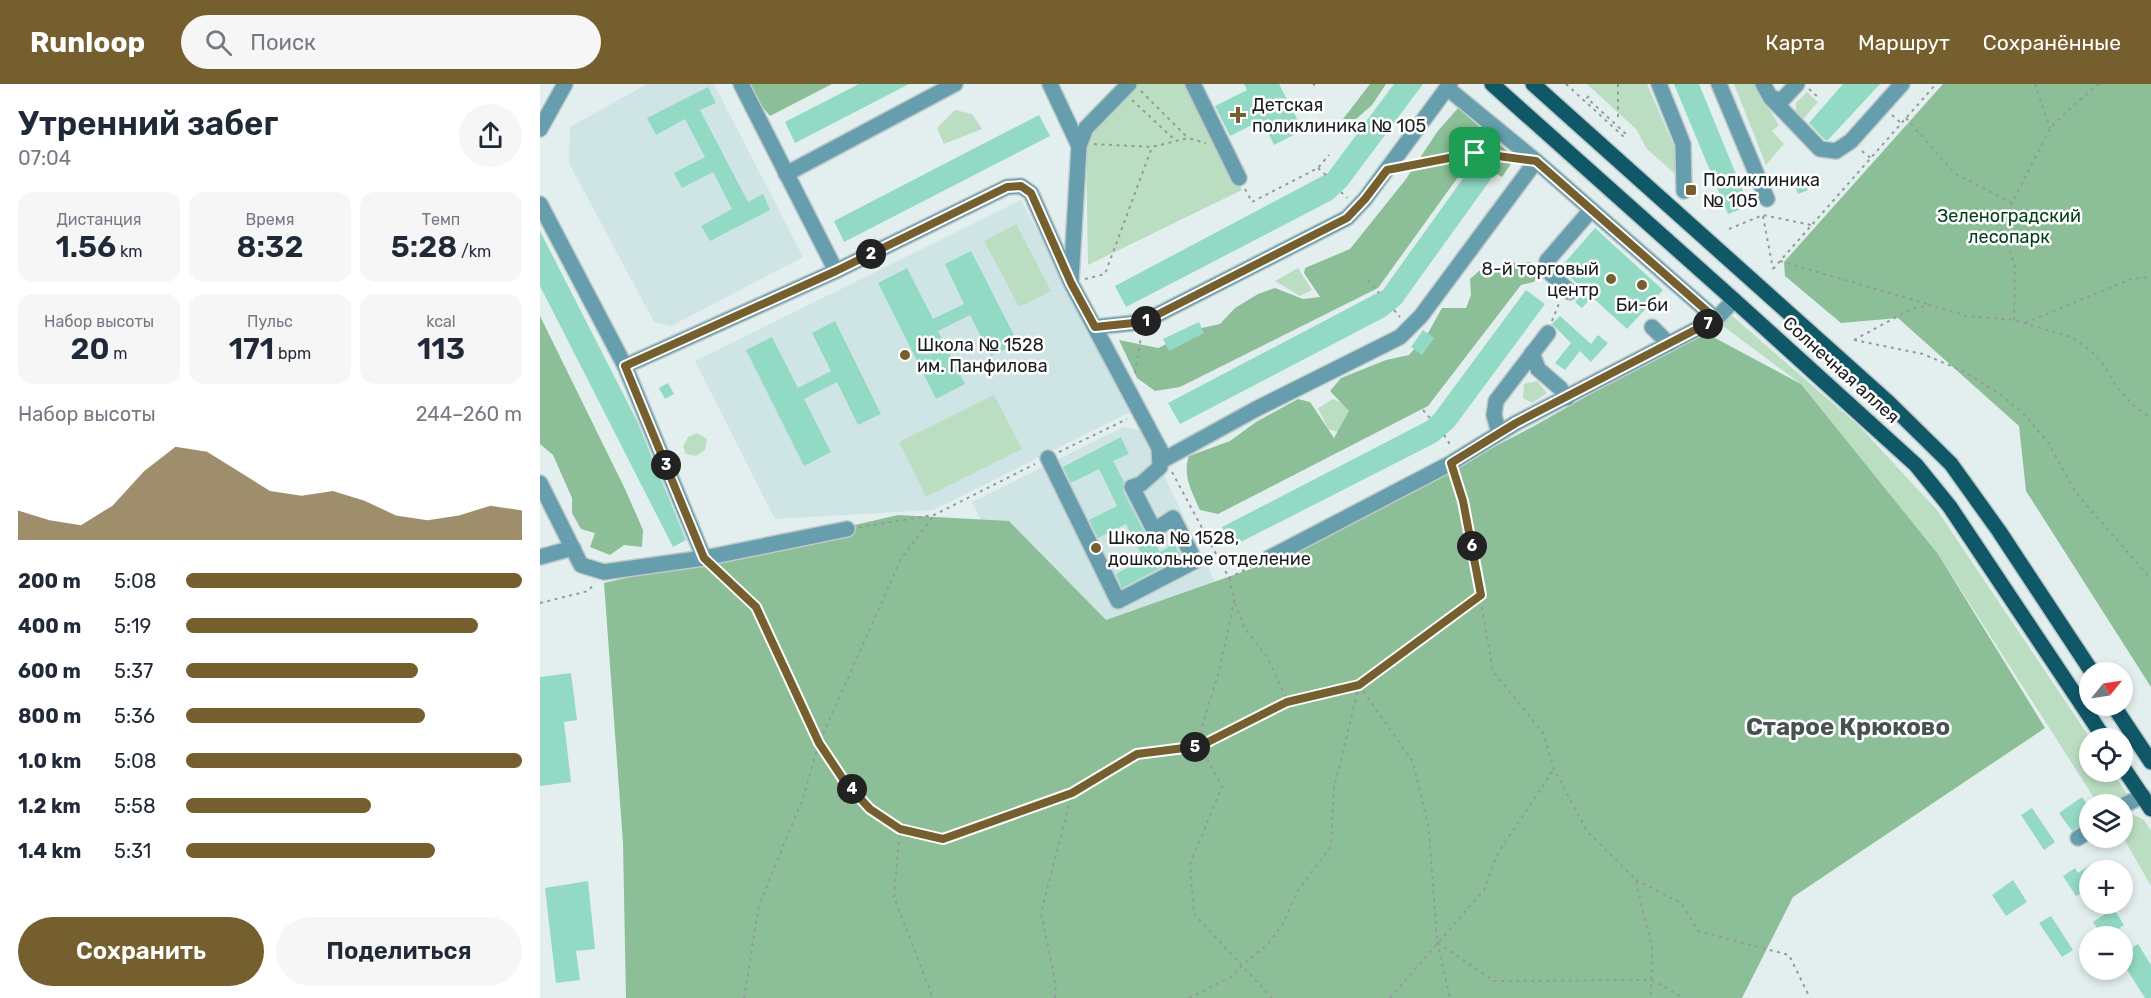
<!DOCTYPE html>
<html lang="ru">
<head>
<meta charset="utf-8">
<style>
  body { margin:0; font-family:Rubik,sans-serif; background:#f6f6f7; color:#1f2937; height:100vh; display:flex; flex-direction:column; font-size:22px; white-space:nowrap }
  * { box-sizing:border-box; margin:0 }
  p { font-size:20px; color:#747a83 }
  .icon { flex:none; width:33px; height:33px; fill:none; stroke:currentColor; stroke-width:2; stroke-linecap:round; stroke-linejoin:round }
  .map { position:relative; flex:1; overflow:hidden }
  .panel { display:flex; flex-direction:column; background:#fff; width:540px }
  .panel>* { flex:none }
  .needle { width:39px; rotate:60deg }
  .buttons { position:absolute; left:1539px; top:578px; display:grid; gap:12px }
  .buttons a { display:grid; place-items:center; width:54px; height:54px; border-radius:50%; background:#fff; box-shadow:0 3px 9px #0003; font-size:30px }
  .pin { position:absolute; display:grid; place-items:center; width:51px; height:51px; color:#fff; margin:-26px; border-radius:12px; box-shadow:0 3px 9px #0006 }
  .km { position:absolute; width:30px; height:30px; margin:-15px; border-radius:50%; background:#222; color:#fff; font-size:16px; line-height:30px; text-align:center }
  .round { display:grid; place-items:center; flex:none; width:63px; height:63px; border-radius:32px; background:#f6f6f7 }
  .overview { display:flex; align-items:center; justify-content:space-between; height:102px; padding:0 18px }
  h1 { font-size:33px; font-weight:600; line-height:45px }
  .metrics { display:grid; grid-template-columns:repeat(3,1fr); gap:9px; height:102px; padding:6px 18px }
  .metrics div { display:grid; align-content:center; border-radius:15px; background:#f6f6f7; text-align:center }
  .metrics b { font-size:30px; font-weight:600 }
  .metrics small { font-size:16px; font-weight:400 }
  .metrics p { font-size:16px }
  .chart { height:168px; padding:12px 18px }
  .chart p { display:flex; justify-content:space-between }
  .chart svg { width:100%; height:108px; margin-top:6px; fill:#765f2f; opacity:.7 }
  .action { display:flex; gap:12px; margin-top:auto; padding:12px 18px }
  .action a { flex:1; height:69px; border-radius:36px; background:#765f2f; color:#fff; font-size:24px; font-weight:600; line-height:69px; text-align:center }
  .action a+a { background:#f6f6f7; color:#1f2937 }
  ul { padding:0 18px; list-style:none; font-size:20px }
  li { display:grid; grid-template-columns:96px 72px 1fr; align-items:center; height:45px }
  li i { height:15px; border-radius:8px; background:#765f2f }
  header { display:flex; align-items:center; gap:36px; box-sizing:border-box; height:84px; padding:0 30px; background:#765f2f; color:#fff }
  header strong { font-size:28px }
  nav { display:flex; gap:33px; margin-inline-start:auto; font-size:21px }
  .search { width:420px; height:54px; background:#f6f6f7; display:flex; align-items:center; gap:15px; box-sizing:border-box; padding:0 21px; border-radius:33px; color:#747a83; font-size:22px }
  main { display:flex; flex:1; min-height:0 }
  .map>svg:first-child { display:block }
  .built { fill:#cfe4e4 }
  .green { fill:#bbdec2 }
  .forest { fill:#8cbf97 }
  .building { fill:#92dac4 }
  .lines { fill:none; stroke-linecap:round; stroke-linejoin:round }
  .minor-casing { stroke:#bfc9c9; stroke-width:18 }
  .major-casing { stroke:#bfc9c9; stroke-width:18 }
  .path { stroke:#929b9a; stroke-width:2; stroke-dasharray:3 4.5; stroke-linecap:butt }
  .minor { stroke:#679eae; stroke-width:15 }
  .major { stroke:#105768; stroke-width:15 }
  .route-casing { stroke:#fff; stroke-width:12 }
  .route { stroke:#765f2f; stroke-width:8 }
  .poi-dot { fill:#765f2f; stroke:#fff; stroke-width:2 }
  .labels { text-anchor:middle; stroke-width:5; stroke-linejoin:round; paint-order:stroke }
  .poi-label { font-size:18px; fill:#1a1e1e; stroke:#fff; text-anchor:start }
  .park-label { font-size:18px; fill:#01401b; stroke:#fff }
  .street-label { font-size:18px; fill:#1a1e1e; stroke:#fff }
  .district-label { font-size:24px; font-weight:bold; fill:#475151; stroke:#fff }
</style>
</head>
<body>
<header>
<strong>Runloop</strong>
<div class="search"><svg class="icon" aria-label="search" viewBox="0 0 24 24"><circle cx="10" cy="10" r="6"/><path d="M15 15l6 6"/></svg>Поиск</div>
<nav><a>Карта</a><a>Маршрут</a><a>Сохранённые</a></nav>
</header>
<main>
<section class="panel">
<div class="overview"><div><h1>Утренний забег</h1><p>07:04</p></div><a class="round"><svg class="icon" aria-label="share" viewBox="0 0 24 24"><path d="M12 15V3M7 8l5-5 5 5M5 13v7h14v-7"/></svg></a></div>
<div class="metrics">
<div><p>Дистанция</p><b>1.56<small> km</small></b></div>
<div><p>Время</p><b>8:32</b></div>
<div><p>Темп</p><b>5:28<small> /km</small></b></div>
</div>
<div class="metrics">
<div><p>Набор высоты</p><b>20<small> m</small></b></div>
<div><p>Пульс</p><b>171<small> bpm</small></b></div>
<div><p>kcal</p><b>113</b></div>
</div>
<div class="chart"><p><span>Набор высоты</span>244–260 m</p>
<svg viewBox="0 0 160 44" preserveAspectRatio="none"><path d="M0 44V32L10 36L20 38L30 30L40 16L50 6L60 8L70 16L80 24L90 26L100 24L110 28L120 34L130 36L140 34L150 30L160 32V44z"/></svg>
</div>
<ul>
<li><b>200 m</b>5:08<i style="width:100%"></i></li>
<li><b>400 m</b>5:19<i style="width:87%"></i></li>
<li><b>600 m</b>5:37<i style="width:69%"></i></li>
<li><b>800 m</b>5:36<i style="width:71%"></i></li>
<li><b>1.0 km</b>5:08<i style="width:100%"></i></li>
<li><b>1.2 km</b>5:58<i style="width:55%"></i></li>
<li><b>1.4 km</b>5:31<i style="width:74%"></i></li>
</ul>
<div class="action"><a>Сохранить</a><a>Поделиться</a></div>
</section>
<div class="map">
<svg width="1611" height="914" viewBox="0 0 1611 914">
  <rect width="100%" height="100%" fill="#e3efee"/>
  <!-- built -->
  <g class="built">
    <path d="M107,0H174L263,173L131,242L114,238L29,79L30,43Z"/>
    <path d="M481,116L592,327L393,426L235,435L155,277Z"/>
    <path d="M583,343L603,347L685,519L568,597L476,510L432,418Z"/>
  </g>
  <!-- green -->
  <g class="green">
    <path d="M597,0H649L702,106L548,181L546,64L551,46L588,6Z"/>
    <path d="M1047,0H1107L1153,106L1106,64L1097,46Z"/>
    <path d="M1194,0H1214L1239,41L1232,47L1244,60L1226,81Z"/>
    <path d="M1267,8L1278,18L1263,35L1256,27V19Z"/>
    <path d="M415,26L432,30L442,45L404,60L397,44Z"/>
    <path d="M476,140L511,207L479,223L444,157Z"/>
    <path d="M758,184L772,206L760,212L735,197Z"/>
    <path d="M1182,229L1190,230L1319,342L1397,426L1550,654V687H1572L1589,713L1582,720H1558L1398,470L1261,300L1183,242Z"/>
    <path d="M997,297L1007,309L992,319L983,314L984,300Z"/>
    <path d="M454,311L482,365L386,413L359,358Z"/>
    <path d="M793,315L811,323L801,349L788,345L778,324Z"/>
    <path d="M157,349L167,355L165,366L156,372L146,370L143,363L148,353Z"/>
    <path d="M1594,731L1604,736L1611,747V802L1583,753V732Z"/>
  </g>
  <!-- forest -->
  <g class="forest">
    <path d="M211,0H292L230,32L210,8Z"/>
    <path d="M830,0H846L832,21L816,35H803Z"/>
    <path d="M1403,0H1611V603L1486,407L1479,342L1358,234L1301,239L1245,192L1244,178Z"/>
    <path d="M918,24L975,74L962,93L931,75L838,204L640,303L615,307L597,294L579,256L618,264L633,257L643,248L680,240L695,224L718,210L735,204L763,215L780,213L764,189L765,184L810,165L866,95L897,48Z"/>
    <path d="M990,178L999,189L994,198L981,201L888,322L678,430L660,426C652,408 642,391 649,372L690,357L716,338L758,315L770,318L794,354L809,327L790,307L801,294L846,276L869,271L888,249L902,224H926L931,211L930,195L946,181L952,188L974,179Z"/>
    <path d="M0,232L85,405L103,446L102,463L84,461L70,471L50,463L55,449L41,445L32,429V414L13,371L0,360Z"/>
    <path d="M1162,247L1261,300L1398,470L1505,644L1253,813L1202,914H86L83,759L64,499L358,431L469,437L566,536L742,474L994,342Z"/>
  </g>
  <!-- building -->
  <g class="building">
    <path d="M319,0H369L255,59L245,38Z"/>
    <path d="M704,0H739L763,46L734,61L722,36L690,52L675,22L707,6Z"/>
    <path d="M854,0H883L807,102L792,116L586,223L575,202L788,89Z"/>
    <path d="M1134,0H1159L1209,122L1188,130Z"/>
    <path d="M1303,0H1340L1288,56H1285L1269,39Z"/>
    <path d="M168,3L176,19L160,26L208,118L223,110L230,126L170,157L161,142L192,125L173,88L142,104L134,89L165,73L145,35L116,51L107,34Z"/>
    <path d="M499,31L510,52L304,158L294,137Z"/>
    <path d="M932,82L951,95L861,220L845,233L640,340L628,319L843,206Z"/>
    <path d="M1264,96L1268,106L1258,110L1254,100Z"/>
    <path d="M1055,144L1123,206L1087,245L1052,213L1042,224L1035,218L1045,207L1020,184Z"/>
    <path d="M0,147L97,337L146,456L133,463L0,202Z"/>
    <path d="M431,167L478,259L451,272L430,231L398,247L425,300L396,315L338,199L367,184L393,235L424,220L405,180Z"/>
    <path d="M986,206L1005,220L914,343L897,358L693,462L682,443L887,337L895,329Z"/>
    <path d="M1020,232L1051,260L1058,251L1068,259L1051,278L1040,267L1025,286L1015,279L1031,259L1012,240Z"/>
    <path d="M295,237L341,330L318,341L297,298L264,315L291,368L264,382L206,266L232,253L258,304L291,287L272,249Z"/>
    <path d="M659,238L664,249L629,267L623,255Z"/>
    <path d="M883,246L894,254L882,271L871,263Z"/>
    <path d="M128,299L134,310L125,315L119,304Z"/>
    <path d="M581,353L589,370L573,377L584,398L583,407L605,450L613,456L620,468L634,460L641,473L582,504L576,490L604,475L586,440L558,454L549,436L577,422L559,385L531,399L523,383Z"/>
    <path d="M31,589L37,636L24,638L31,698L0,702V593Z"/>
    <path d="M1542,713L1550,724V736L1532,747L1519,729Z"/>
    <path d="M1492,724L1515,758L1504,766L1481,731Z"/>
    <path d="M1550,781V804L1536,812L1523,792L1535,784L1538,789Z"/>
    <path d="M1473,796L1487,818L1466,832L1452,811Z"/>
    <path d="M48,797L55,865L36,867L40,896L16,899L5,804Z"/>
    <path d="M1558,819H1570L1584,841L1575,847L1578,852H1562L1553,838L1565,830Z"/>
    <path d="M1511,832L1533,866L1522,873L1499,839Z"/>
    <path d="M1598,860L1611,881V914H1605L1582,878V870Z"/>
  </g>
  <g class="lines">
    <defs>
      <g id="minor">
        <path d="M201,0L296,187"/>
        <path d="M510,0L539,62"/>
        <path d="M653,0L699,94"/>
        <path d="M1119,0L1143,60L1144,107"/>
        <path d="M1179,0L1227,115"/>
        <path d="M1223,0L1231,14L1280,65L1296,67L1311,57L1362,0"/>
        <path d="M907,4L996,77L1176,235"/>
        <path d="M1231,14L1242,16L1257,0"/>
        <path d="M0,45L25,0"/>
        <path d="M246,90L415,0"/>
        <path d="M0,120L85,282L164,474"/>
        <path d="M531,197L539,62L546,44L589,0"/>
        <path d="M1030,208L1010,189L1007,177L1051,126"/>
        <path d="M555,243L603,238L807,134L825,115L910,0"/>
        <path d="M1112,243L1129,260"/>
        <path d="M992,269L998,285L1020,304L1027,314"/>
        <path d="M85,282L296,187L467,103L481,102L491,109L531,199L625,375L716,325L860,253L881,232L996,77"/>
        <path d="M959,349L954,331L956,317L1008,249"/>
        <path d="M508,374L578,517L655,477L633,434L614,446L592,403L601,400L620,383L619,364"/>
        <path d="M0,399L41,481L64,488L164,474L307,445"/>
        <path d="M0,473L33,464"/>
        <path d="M729,474L911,379L976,339L1176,235L1194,216"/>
        <path d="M1582,722L1603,712"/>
        <path d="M1538,754L1550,746"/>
      </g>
      <g id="major">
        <path d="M952,0L1194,216L1376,381L1410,423L1564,654"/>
        <path d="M993,0L1348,318L1411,380L1459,447L1552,588"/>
        <path d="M1573,621L1611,678"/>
        <path d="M1582,682L1611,725"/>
      </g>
    </defs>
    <!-- minor casing -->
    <use href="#minor" class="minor-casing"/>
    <!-- major casing -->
    <use href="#major" class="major-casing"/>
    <!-- path -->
    <g class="path">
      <path d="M1026,0L1084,53L1086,50L1047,14L1052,9"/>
      <path d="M1078,0V33"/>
      <path d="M1495,0L1510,44"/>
      <path d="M773,1L775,0"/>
      <path d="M1269,5L1279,14"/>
      <path d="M601,7L648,54"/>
      <path d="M592,16L636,57"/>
      <path d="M1352,31L1361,39"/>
      <path d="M1366,34L1414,89L1472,119"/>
      <path d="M554,60L612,63L648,54L666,59"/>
      <path d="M1322,67L1332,75"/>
      <path d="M867,82L935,69L968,73"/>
      <path d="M778,84L786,91"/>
      <path d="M705,105L712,118L778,84L789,71"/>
      <path d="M801,108L807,114"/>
      <path d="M1223,132L1233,185"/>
      <path d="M1189,145L1223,131L1271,141"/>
      <path d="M1240,177L1387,220"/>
      <path d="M1233,185L1396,0"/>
      <path d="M545,195L565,190L612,63"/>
      <path d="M828,196L839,209"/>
      <path d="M854,226L860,233"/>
      <path d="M1474,236L1475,181L1460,143L1510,44L1536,19L1559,0"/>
      <path d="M1012,237L1020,217"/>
      <path d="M1485,239L1591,195L1611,193"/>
      <path d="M1314,256L1383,270L1425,288L1461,311L1486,332L1509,360L1536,409L1611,495"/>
      <path d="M1314,256L1371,225L1390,221L1427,232L1474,236L1531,253L1550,266L1564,281L1575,301L1593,321L1611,334"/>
      <path d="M595,289L601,253"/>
      <path d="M883,326L890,334"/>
      <path d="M904,351L911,362"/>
      <path d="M519,368L587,335"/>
      <path d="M632,388L689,494L718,479"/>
      <path d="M915,391L923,417L953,587L1003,649L1014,685L1047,747L1095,795L1112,863L1111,914"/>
      <path d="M319,443L394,431L495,380"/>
      <path d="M176,485L216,523L279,659L305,698L330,725L360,745L354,813L393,914"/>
      <path d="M689,494L694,516L691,533L678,591L663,639L660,662L682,703L650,780L654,830L732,914"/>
      <path d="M0,519L48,507L55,499"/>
      <path d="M695,519L704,543L727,573L748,618"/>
      <path d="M819,601L873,678L889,746L897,858L954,897L1112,896L1144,914"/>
      <path d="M360,745L403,755L532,709L597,670L660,662L748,618L819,601L941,511"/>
      <path d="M1096,796L1141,819L1158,847L1249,871L1270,914"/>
      <path d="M897,858L910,914"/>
      <path d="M204,914L219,821L263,714L279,659L361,475L394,431"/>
      <path d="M515,914L516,901L501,829L532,709"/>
      <path d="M649,914L693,892L702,881L728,860L743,840L757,808L791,762L794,705L819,601"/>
      <path d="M850,914L944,806L958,769L1014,685"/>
    </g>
    <!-- minor -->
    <use href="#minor" class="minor"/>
    <!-- major -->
    <use href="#major" class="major"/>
  </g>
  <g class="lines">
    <defs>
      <path id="route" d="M935,69L996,77L1176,235L976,339L911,379L923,417L941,511L819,601L747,618L660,662L597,670L532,709L403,755L360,745L330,725L305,698L279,659L216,523L164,474L85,282L296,187L467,103L481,102L491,109L531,199L555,243L603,238L807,134L825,115L847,86Z"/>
    </defs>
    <!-- route casing -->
    <use href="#route" class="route-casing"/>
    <!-- route -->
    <use href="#route" class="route"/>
  </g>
  <!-- markers -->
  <g class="poi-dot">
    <path d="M695 22h6v6h6v6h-6v6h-6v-6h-6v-6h6z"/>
    <rect x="1145" y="100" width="12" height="12" rx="3"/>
    <circle cx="1071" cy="195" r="6"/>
    <circle cx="1102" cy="201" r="6"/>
    <circle cx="365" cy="271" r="6"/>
    <circle cx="556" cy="464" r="6"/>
  </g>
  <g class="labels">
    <!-- poi labels -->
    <g class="poi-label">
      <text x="712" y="27">Детская<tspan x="712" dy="21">поликлиника № 105</tspan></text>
      <text x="1163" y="102">Поликлиника<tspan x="1163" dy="21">№ 105</tspan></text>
      <text x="1059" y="191" text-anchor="end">8-й торговый<tspan x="1059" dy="21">центр</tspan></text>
      <text x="1102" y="227" text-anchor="middle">Би-би</text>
      <text x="377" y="267">Школа № 1528<tspan x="377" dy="21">им. Панфилова</tspan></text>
      <text x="568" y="460">Школа № 1528,<tspan x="568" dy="21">дошкольное отделение</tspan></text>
    </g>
    <!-- park labels -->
    <g class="park-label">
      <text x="1469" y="138">Зеленоградский<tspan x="1469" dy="21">лесопарк</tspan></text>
    </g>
    <!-- street labels -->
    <g class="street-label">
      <text transform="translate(1301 286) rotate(42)" y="6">Солнечная аллея</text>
    </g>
    <!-- district labels -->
    <g class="district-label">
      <text x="1308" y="651">Старое Крюково</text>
    </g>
  </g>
</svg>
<div class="buttons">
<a><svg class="needle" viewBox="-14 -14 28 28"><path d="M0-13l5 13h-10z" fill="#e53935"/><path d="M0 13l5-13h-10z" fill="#747a83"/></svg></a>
<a><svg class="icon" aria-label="locate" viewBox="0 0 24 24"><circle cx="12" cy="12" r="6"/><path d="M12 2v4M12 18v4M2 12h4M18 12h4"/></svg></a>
<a><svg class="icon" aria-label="layers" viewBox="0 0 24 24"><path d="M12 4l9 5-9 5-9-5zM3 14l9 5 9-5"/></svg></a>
<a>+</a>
<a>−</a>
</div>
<div class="pin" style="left:935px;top:69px;background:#1e9e55"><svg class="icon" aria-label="arrive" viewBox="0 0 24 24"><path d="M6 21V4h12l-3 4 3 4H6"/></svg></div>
<b class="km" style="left:606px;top:237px">1</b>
<b class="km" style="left:331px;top:170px">2</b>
<b class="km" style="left:126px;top:381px">3</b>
<b class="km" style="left:312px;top:705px">4</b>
<b class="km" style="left:655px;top:663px">5</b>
<b class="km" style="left:932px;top:462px">6</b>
<b class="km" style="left:1168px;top:240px">7</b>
</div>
</main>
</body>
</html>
